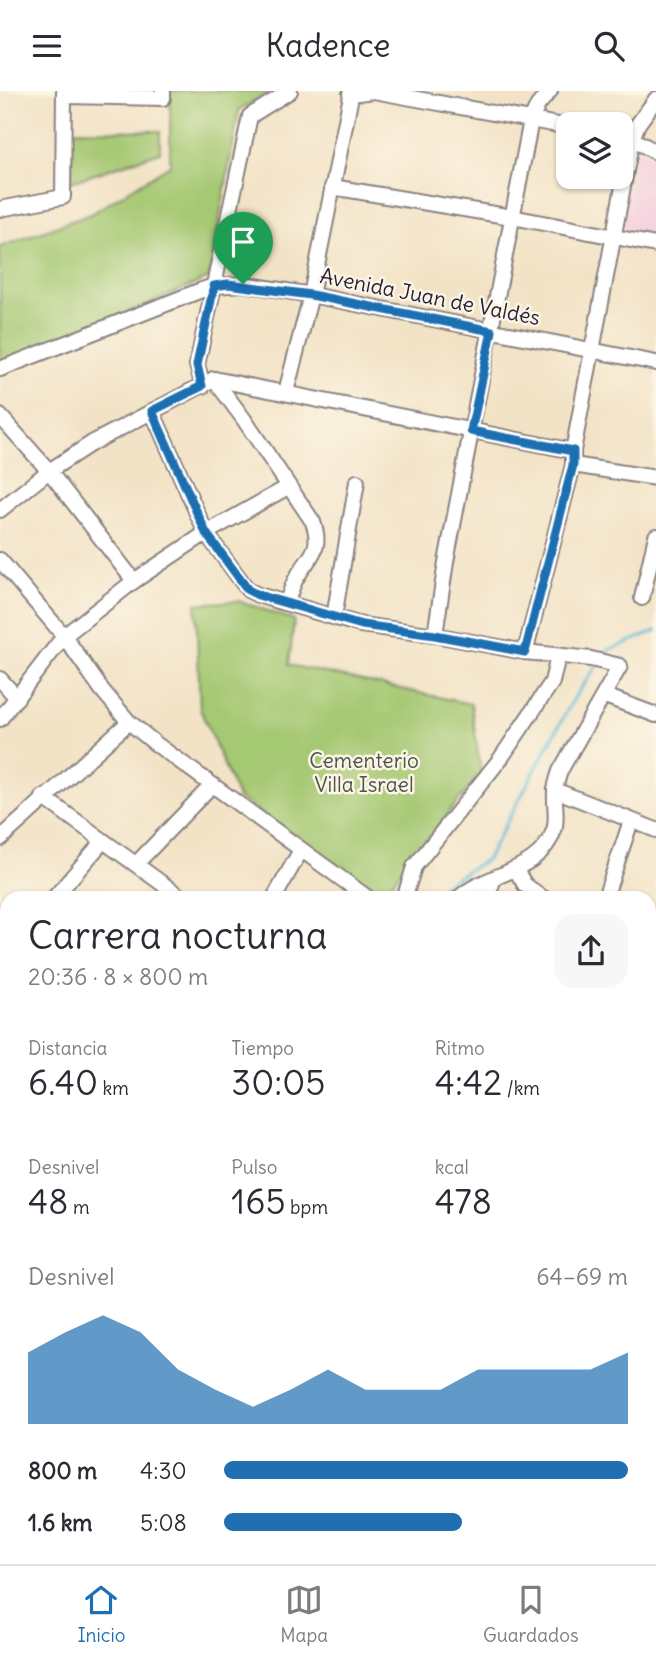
<!DOCTYPE html>
<html lang="es">
<head>
<meta charset="utf-8">
<style>
  body { margin:0; font-family:Delius,sans-serif; background:#f7f7f7; color:#2b2b33; height:100vh; display:flex; flex-direction:column; font-size:26px; white-space:nowrap }
  * { box-sizing:border-box; margin:0 }
  p { font-size:23px; color:#7c7c81 }
  .icon { flex:none; width:38px; height:38px; fill:none; stroke:currentColor; stroke-width:2; stroke-linecap:round; stroke-linejoin:round }
  .map { position:relative; flex:1; overflow:hidden }
  .side { position:absolute; left:0px; top:800px; width:656px; height:674px; display:flex; flex-direction:column; background:#fff; border-radius:21px 21px 0 0; box-shadow:0 2px 5px #0004 }
  .side>* { flex:none }
  .controls { position:absolute; left:556px; top:21px; display:grid; gap:14px }
  .controls a { display:grid; place-items:center; width:77px; height:77px; border-radius:14px; background:#fff; box-shadow:0 2px 5px #0004; font-size:35px }
  .pin { position:absolute; display:grid; place-items:center; width:60px; height:60px; color:#fff; margin:-72px -30px; border-radius:50% 50% 50% 0; rotate:-45deg; box-shadow:0 0 7px #0007 }
  .pin .icon { rotate:45deg }
  .round { display:grid; place-items:center; flex:none; width:74px; height:74px; border-radius:21px; background:#f7f7f7 }
  .head { display:flex; align-items:center; justify-content:space-between; height:119px; padding:0 28px }
  h1 { font-size:38px; font-weight:600; line-height:52px }
  .metrics { display:grid; grid-template-columns:repeat(3,1fr); gap:10px; height:119px; padding:7px 28px }
  .metrics div { display:grid; align-content:center }
  .metrics b { font-size:35px; font-weight:600 }
  .metrics small { font-size:19px; font-weight:400 }
  .metrics p { font-size:19px }
  .chart { height:196px; padding:14px 28px }
  .chart p { display:flex; justify-content:space-between }
  .chart svg { width:100%; height:126px; margin-top:7px; fill:#1f6fb2; opacity:.7 }
  ul { padding:0 28px; list-style:none; font-size:23px }
  li { display:grid; grid-template-columns:112px 84px 1fr; align-items:center; height:52px }
  li i { height:18px; border-radius:9px; background:#1f6fb2 }
  header { display:flex; justify-content:space-between; align-items:center; height:91px; padding:0 28px; background:#fff; font-size:32px; font-weight:600 }
  .tab-bar { display:flex; justify-content:space-around; align-items:center; height:98px; border-top:2px solid #e1e1e2; background:#fff; font-size:19px; color:#7c7c81 }
  .tab-bar a { display:grid; justify-items:center; gap:4px }
  .tab-bar .current { color:#1f6fb2 }
  .map>svg:first-child { display:block }
  .built { fill:#f4cfde }
  .green { fill:#a5c872; stroke:#647556; stroke-width:2 }
  .lines { fill:none; stroke-linecap:round; stroke-linejoin:round }
  .stream { stroke:#56bbd4; stroke-width:3.5 }
  .minor-casing { stroke:#8a8280; stroke-width:18 }
  .path { stroke:#8a8280; stroke-width:2; stroke-dasharray:2 5; stroke-linecap:butt }
  .minor { stroke:#fff; stroke-width:14 }
  .route-casing { stroke:#fff; stroke-width:14 }
  .route { stroke:#1f6fb2; stroke-width:9 }
  .labels { text-anchor:middle; stroke-width:5; stroke-linejoin:round; paint-order:stroke }
  .street-label { font-size:21px; fill:#22223b; stroke:#fcf5e5 }
  .park-label { font-size:21px; fill:#49544c; stroke:#fcf5e5 }
</style>
</head>
<body>
<header><svg class="icon" aria-label="menu" viewBox="0 0 24 24"><path d="M4 6h16M4 12h16M4 18h16"/></svg>Kadence<svg class="icon" aria-label="search" viewBox="0 0 24 24"><circle cx="10" cy="10" r="6"/><path d="M15 15l6 6"/></svg></header>
<div class="map">
<svg width="656" height="1473" viewBox="0 0 656 1473">
  <rect width="100%" height="100%" fill="#fcf5e5"/>
  <filter id="ink" filterUnits="userSpaceOnUse"><feTurbulence type="fractalNoise" baseFrequency=".0143" numOctaves="2"/><feDisplacementMap in="SourceGraphic" scale="14" xChannelSelector="R" yChannelSelector="G"/><feConvolveMatrix kernelMatrix="1 2 1 2 8 2 1 2 1" color-interpolation-filters="sRGB"/></filter>
  <filter id="wash" filterUnits="userSpaceOnUse"><feTurbulence type="fractalNoise" baseFrequency=".00686" numOctaves="4" result="noise"/><feDisplacementMap in="SourceGraphic" scale="28" xChannelSelector="R" yChannelSelector="G"/><feGaussianBlur stdDeviation="1.57" result="paint"/><feColorMatrix in="noise" values="0 0 0 0 0 0 0 0 0 0 0 0 0 0 0 0 0 1.4 0 .05"/><feComposite in="paint" operator="in"/></filter>
  <g filter="url(#wash)">
    <rect width="100%" height="100%" fill="#f3e3c6"/>
    <!-- built -->
    <path class="built" d="M641,59L656,67V145L627,139L621,133L635,63Z"/>
    <!-- green -->
    <g class="green">
      <path d="M170,0H271L239,19L209,187L0,274V156L91,123L170,74Z"/>
      <path d="M71,39L160,40V61L71,91Z"/>
      <path d="M238,510L294,529L289,574L471,613L481,682L382,804L238,707L200,618L196,513Z"/>
    </g>
    <g class="lines">
      <!-- stream -->
      <g class="stream">
        <path d="M603,567L609,559L656,540"/>
        <path d="M433,807L442,795L487,768L574,607L598,573"/>
        <path d="M649,1066L656,1060"/>
        <path d="M0,1318L7,1316"/>
        <path d="M372,1473L374,1466"/>
      </g>
    </g>
  </g>
  <g filter="url(#ink)">
    <g class="lines">
      <defs>
        <g id="minor">
          <path d="M350,3L374,0L569,36"/>
          <path d="M64,5L163,7V0"/>
          <path d="M621,46L632,48L656,61"/>
          <path d="M332,96L512,126L656,154"/>
          <path d="M0,118L63,106L64,0"/>
          <path d="M0,278L199,200L214,195L243,193L311,204L656,272"/>
          <path d="M214,288L243,327L313,431C323,459 310,464 297,486C292,494 290,504 286,512"/>
          <path d="M203,295L197,274L250,25L290,0"/>
          <path d="M286,301L311,204L352,0"/>
          <path d="M152,320L206,442L248,499L258,504L361,534L435,544L525,561L591,568L620,575L560,680C558,687 555,694 555,701C554,714 558,727 554,739C540,782 487,781 459,807"/>
          <path d="M0,325L49,380L134,490"/>
          <path d="M573,374L656,387"/>
          <path d="M0,419L49,380L92,352L214,288L573,360"/>
          <path d="M0,469L64,545L102,599L129,631L156,653L368,807"/>
          <path d="M642,507L656,445"/>
          <path d="M334,526L357,391"/>
          <path d="M435,544L446,471L531,29L538,14L550,0"/>
          <path d="M525,561L573,374V360L632,48L638,33L656,8"/>
          <path d="M0,588L17,607"/>
          <path d="M605,605L656,624"/>
          <path d="M0,628L64,545L134,490L206,442L288,396"/>
          <path d="M555,699L656,739"/>
          <path d="M43,706L182,807"/>
          <path d="M0,748L129,631"/>
          <path d="M136,773L212,694"/>
          <path d="M516,779L525,794L543,807"/>
          <path d="M54,807L103,750"/>
          <path d="M274,807L301,759"/>
          <path d="M400,807L405,805L414,776L501,667L552,591L558,565"/>
          <path d="M487,807L494,787"/>
          <path d="M605,807L631,730"/>
          <path d="M0,833L7,839"/>
          <path d="M649,858L656,862"/>
          <path d="M0,871L7,862"/>
          <path d="M0,1026L7,1027"/>
          <path d="M649,1115L656,1107"/>
          <path d="M649,1134L656,1139"/>
          <path d="M0,1139L7,1132"/>
          <path d="M649,1222L656,1223"/>
          <path d="M6,1297L7,1296"/>
          <path d="M649,1309L656,1300"/>
          <path d="M0,1345L7,1335"/>
          <path d="M649,1365L656,1370"/>
          <path d="M649,1409L656,1407"/>
          <path d="M265,1466L280,1473"/>
          <path d="M21,1473L24,1466"/>
          <path d="M128,1473L131,1466"/>
          <path d="M145,1473L150,1466"/>
          <path d="M349,1473L351,1466"/>
          <path d="M383,1473L385,1466"/>
        </g>
      </defs>
      <!-- minor casing -->
      <use href="#minor" class="minor-casing"/>
      <!-- path -->
      <path class="path" d="M649,1024L656,1016"/>
      <!-- minor -->
      <use href="#minor" class="minor"/>
    </g>
  </g>
  <g class="lines" filter="url(#ink)">
    <defs>
      <path id="route" d="M228,193L311,204L492,240L471,340L573,360V374L525,561L435,544L362,534L258,504L248,499L206,442L152,320L202,295L197,274L214,195Z"/>
    </defs>
    <!-- route casing -->
    <use href="#route" class="route-casing"/>
    <!-- route -->
    <use href="#route" class="route"/>
  </g>
  <g class="labels">
    <!-- street labels -->
    <g class="street-label">
      <text transform="translate(430 206) rotate(11)" y="7">Avenida Juan de Valdés</text>
    </g>
    <!-- park labels -->
    <g class="park-label">
      <text x="364" y="677">Cementerio<tspan x="364" dy="24">Villa Israel</tspan></text>
    </g>
  </g>
</svg>
<div class="controls">
<a><svg class="icon" aria-label="layers" viewBox="0 0 24 24"><path d="M12 4l9 5-9 5-9-5zM3 14l9 5 9-5"/></svg></a>
</div>
<div class="pin" style="left:243px;top:193px;background:#1e9e55"><svg class="icon" aria-label="arrive" viewBox="0 0 24 24"><path d="M6 21V4h12l-3 4 3 4H6"/></svg></div>
<section class="side">
<div class="head"><div><h1>Carrera nocturna</h1><p>20:36 · 8 × 800 m</p></div><a class="round"><svg class="icon" aria-label="share" viewBox="0 0 24 24"><path d="M12 15V3M7 8l5-5 5 5M5 13v7h14v-7"/></svg></a></div>
<div class="metrics">
<div><p>Distancia</p><b>6.40<small> km</small></b></div>
<div><p>Tiempo</p><b>30:05</b></div>
<div><p>Ritmo</p><b>4:42<small> /km</small></b></div>
</div>
<div class="metrics">
<div><p>Desnivel</p><b>48<small> m</small></b></div>
<div><p>Pulso</p><b>165<small> bpm</small></b></div>
<div><p>kcal</p><b>478</b></div>
</div>
<div class="chart"><p><span>Desnivel</span>64–69 m</p>
<svg viewBox="0 0 160 44" preserveAspectRatio="none"><path d="M0 44V19L10 12L20 6L30 12L40 25L50 32L60 38L70 32L80 25L90 32L100 32L110 32L120 25L130 25L140 25L150 25L160 19V44z"/></svg>
</div>
<ul>
<li><b>800 m</b>4:30<i style="width:100%"></i></li>
<li><b>1.6 km</b>5:08<i style="width:59%"></i></li>
</ul>
</section>
</div>
<nav class="tab-bar">
<a class="current"><svg class="icon" aria-label="home" viewBox="0 0 24 24"><path d="M3 11l9-7 9 7M6 9v11h12V9"/></svg>Inicio</a>
<a><svg class="icon" aria-label="map" viewBox="0 0 24 24"><path d="M3 6l6-2 6 2 6-2v14l-6 2-6-2-6 2zM9 4v14M15 6v14"/></svg>Mapa</a>
<a><svg class="icon" aria-label="saved" viewBox="0 0 24 24"><path d="M7 4h10v16l-5-4-5 4z"/></svg>Guardados</a>
</nav>
</body>
</html>
